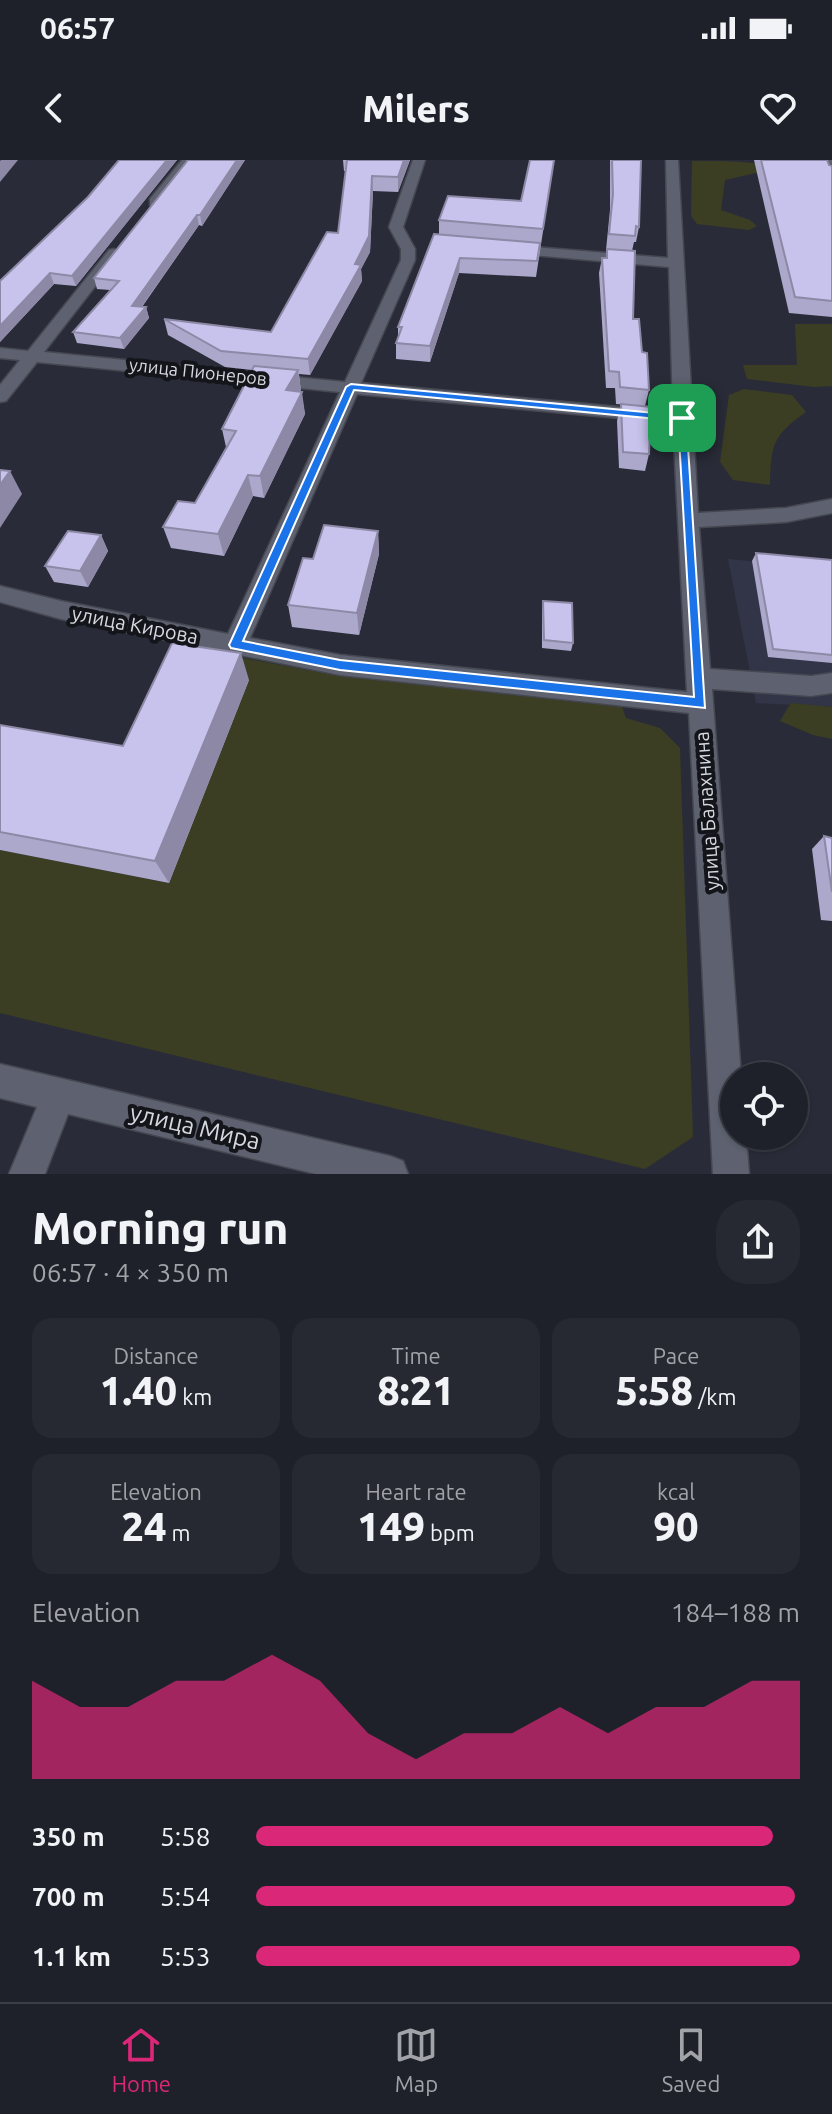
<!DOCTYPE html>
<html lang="en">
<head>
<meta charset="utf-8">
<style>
  body { margin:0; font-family:Ubuntu,sans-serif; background:#272932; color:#f1f3f6; height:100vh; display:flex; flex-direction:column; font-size:30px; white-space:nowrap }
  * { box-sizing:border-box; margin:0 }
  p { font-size:26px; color:#a1a3a8 }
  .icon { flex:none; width:44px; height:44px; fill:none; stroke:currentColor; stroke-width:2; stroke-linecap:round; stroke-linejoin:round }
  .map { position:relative; height:1014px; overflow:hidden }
  .sheet { display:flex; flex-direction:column; background:#1f212a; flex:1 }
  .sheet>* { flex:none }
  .tools { position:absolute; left:720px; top:902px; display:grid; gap:16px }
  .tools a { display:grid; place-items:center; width:88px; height:88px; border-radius:50%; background:#1f212a; box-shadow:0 2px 6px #0004,0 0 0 2px #3c3e47; font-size:40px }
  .pin { position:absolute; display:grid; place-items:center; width:68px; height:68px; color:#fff; margin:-34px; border-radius:16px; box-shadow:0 4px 12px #0006 }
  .round { display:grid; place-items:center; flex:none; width:84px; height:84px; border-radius:32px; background:#272932 }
  .head { display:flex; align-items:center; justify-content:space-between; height:136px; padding:0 32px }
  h1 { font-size:44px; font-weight:800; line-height:60px }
  .figures { display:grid; grid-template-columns:repeat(3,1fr); gap:12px; height:136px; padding:8px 32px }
  .figures div { display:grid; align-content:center; border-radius:20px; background:#272932; text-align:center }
  .figures b { font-size:40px; font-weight:800 }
  .figures small { font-size:22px; font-weight:400 }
  .figures p { font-size:22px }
  .chart { height:224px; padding:16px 32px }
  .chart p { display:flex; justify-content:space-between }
  .chart svg { width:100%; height:144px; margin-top:8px; fill:#db2777; opacity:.7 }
  ul { padding:0 32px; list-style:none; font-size:26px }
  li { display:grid; grid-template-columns:128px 96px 1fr; align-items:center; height:60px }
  li i { height:20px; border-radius:10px; background:#db2777 }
  .status { display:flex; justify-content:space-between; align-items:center; height:56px; padding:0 40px; background:#1f212a; direction:ltr }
  .status svg { height:22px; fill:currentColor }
  header { display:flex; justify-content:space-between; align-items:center; height:104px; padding:0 32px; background:#1f212a; font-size:36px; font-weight:800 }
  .tab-bar { display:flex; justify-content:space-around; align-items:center; height:112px; border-top:2px solid #3c3e47; background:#1f212a; font-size:22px; color:#a1a3a8 }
  .tab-bar a { display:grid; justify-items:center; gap:4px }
  .tab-bar .current { color:#db2777 }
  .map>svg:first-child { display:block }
  .built { fill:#313547 }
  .green { fill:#3b3e22 }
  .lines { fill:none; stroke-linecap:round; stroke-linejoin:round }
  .minor-casing { stroke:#454751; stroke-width:3 }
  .minor { fill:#5e6270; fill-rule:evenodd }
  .wall { fill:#aca8cb }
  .shaded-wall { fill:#8c88a5 }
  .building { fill:#c8c3ec; stroke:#8c88a5; stroke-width:2 }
  .route { fill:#1a73e8; stroke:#fff; stroke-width:2; fill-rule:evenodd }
  .labels { text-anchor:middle; stroke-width:8; stroke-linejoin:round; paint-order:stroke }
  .far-street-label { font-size:18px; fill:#d6d8e0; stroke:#13151a }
  .street-label { font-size:20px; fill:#d6d8e0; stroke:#13151a }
  .near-street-label { font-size:24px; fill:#d6d8e0; stroke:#13151a }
</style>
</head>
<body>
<div class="status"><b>06:57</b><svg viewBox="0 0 49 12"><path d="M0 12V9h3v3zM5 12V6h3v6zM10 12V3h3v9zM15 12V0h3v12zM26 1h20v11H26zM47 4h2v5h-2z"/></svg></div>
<header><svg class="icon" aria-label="back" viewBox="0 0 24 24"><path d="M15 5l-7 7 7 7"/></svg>Milers<svg class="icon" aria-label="heart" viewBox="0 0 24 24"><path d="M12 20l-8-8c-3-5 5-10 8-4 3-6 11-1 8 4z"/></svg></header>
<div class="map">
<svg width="832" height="1014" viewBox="0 0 832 1014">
  <rect width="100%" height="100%" fill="#292c38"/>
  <!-- built -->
  <path class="built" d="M728,399L832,409V547L756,543Z"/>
  <!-- green -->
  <g class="green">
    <path d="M692,1C729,1 767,0 800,16L756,13L725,20L721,50L750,60L757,66L749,70L697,64L691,56Z"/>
    <path d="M795,164H832V226L814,227L747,219L743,205H797Z"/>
    <path d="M744,229L792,235L806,252C772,276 771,285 770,325L733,320L720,302L729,235Z"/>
    <path d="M195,489L339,516L622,547L626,558L660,568L680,588L693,977L645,1009L0,853V690L168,723Z"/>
    <path d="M791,543L832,547V579L813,575L780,561Z"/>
  </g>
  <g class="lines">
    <defs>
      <g id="minor">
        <path d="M182,0H194L160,45H150V39Z"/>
        <path d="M413,0H425L403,67L415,89V100L361,223L673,252L669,107L509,93L502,89L509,85L668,98L666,0H678L698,353L786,348L832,339V353L786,362L699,367L710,509L811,516L832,513V533L811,536L712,529L741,916H734V976H746L749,1014H713L689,553L340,515L61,459L0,442V426L61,441L228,474L340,232L37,202L6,241L0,242V225L20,200L0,198V188L28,191L109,90L114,89L121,93L44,192L345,222L401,100V89L389,67ZM357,234L673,263L687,532L340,495L250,478Z"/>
        <path d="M818,0H832V4L820,3Z"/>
        <path d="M0,904L390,996L403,1001L408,1014H316L68,954L45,1014H9L37,947L0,938Z"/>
      </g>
    </defs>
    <!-- minor casing -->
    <use href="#minor" class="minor-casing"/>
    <!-- minor -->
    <use href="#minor" class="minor"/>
  </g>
  <!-- wall -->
  <g class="wall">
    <path d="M119,0H177L76,126L54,124L0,182V121L88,37Z"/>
    <path d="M188,0H245L202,66L199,65L142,147H146L149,158L124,189L77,183L73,172L110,130L97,129L94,118Z"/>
    <path d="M343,0H410L398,32L373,31L370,92L361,109L362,121L310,215L299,214L301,232L305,254L264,338L253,336L224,396L171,388L163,367L195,343L226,287L222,269L252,210L225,207L168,175L164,159L271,172L338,73L346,11H344Z"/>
    <path d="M554,0L536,117L459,113L430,202L396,199V183L398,178V167L439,75V60L521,41Z"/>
    <path d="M610,0H641L639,67L636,82H634L632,91L633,159L642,192L649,230L645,246L616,244L615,228H606L599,113L602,98H606L607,90H606L610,50Z"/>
    <path d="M754,0H827L829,5L832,6V157L789,153Z"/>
    <path d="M621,244L649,294L645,311L619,308L617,261Z"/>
    <path d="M378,371L379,394L359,475L292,467L288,445Z"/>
    <path d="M101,375L108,391L88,427L54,422L45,406Z"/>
    <path d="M756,393L832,400V503L768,497L752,401Z"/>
    <path d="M543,441L573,483L571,491L542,488V450Z"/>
    <path d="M249,520L169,723L0,690V565L123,586Z"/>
    <path d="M824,676L832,678V761L821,760L812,689Z"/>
  </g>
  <!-- shaded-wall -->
  <g class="shaded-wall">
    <path d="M1,0H18L0,22V1Z"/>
    <path d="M167,0H177L76,126L72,116Z"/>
    <path d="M237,0H245L202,66L200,55Z"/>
    <path d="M404,0H410L398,32V17Z"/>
    <path d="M372,16L373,31L370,92L361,109L362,121L310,215L308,199L355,104Z"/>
    <path d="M197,55L199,65L135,156L132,146Z"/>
    <path d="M460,98L459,113L430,202V186Z"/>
    <path d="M50,113L54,124L0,182V166Z"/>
    <path d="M146,147L149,158L124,189L120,178Z"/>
    <path d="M298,210L301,231L290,252L286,230Z"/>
    <path d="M302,232L305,254L264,338L260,316Z"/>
    <path d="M10,311L22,334L0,368V325Z"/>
    <path d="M248,315L253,336L224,396L218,374Z"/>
    <path d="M378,371L379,394L359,475L357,453Z"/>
    <path d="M101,375L108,391L88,427L80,411Z"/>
    <path d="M241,493L249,520L169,723L155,701Z"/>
  </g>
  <!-- building -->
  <g class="building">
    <path d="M119,0H167L72,116L50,113L0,166V121L88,37Z"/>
    <path d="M188,0H237L200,55H197L132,146L146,147L120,178L73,172L119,121L94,118Z"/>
    <path d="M347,0H404L398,17L372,16L369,76L355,104L361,105L308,199L221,191L164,159L271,172L327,72L338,73Z"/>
    <path d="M530,0H554L543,69L439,60L448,36L521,41Z"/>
    <path d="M612,0H641L639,67L636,66L635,76L609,74L613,34Z"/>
    <path d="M761,0H827L829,5L832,6V141L795,137Z"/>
    <path d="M434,74L540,83L537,101L460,98L430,186L396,183L402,167H398Z"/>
    <path d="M607,89L635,91L633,159H639L642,192L647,193L649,230L620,227L619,212L609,211L602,98H607Z"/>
    <path d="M254,206L298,210L286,230L302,232L260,316L248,315L218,374L163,367L178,341L195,343L236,271L222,269Z"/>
    <path d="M621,244L651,247L649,294L623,292Z"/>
    <path d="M0,310L10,311L0,325Z"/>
    <path d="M324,365L378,371L357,453L288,445L303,398L313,399Z"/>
    <path d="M68,371L101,375L80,411L45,406Z"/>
    <path d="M756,393L832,400V495L773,489Z"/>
    <path d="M543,441L572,443L573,483L544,480Z"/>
    <path d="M172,483L241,493L155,701L0,672V565L123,586Z"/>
    <path d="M824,676L832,678V732Z"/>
  </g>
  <!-- route -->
  <path class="route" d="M351,224L686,256L705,548L340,510L231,488L229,485L346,227ZM354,230L678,261L694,537L340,500L243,481Z"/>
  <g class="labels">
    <!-- far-street labels -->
    <g class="far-street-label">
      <text transform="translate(198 212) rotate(6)" y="6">улица Пионеров</text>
    </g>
    <!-- street labels -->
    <g class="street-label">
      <text transform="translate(135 465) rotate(11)" y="7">улица Кирова</text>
      <text transform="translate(707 651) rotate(-94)" y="7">улица Балахнина</text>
    </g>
    <!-- near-street labels -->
    <g class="near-street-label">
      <text transform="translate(195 967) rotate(13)" y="8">улица Мира</text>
    </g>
  </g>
</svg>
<div class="tools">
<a><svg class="icon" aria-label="locate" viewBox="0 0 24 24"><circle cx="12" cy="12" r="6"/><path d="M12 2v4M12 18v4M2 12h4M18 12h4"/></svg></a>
</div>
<div class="pin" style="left:682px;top:258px;background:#1e9e55"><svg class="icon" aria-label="arrive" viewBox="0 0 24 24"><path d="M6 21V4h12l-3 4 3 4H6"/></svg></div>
</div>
<section class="sheet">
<div class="head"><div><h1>Morning run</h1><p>06:57 · 4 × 350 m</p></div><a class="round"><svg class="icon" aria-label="share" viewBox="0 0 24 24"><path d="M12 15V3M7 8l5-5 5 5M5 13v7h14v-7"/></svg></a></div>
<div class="figures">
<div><p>Distance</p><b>1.40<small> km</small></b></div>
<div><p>Time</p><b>8:21</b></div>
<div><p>Pace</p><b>5:58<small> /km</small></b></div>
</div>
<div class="figures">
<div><p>Elevation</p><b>24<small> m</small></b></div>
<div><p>Heart rate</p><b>149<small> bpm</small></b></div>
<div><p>kcal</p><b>90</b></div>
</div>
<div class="chart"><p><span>Elevation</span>184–188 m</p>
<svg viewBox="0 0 160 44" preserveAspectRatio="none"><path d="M0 44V14L10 22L20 22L30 14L40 14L50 6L60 14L70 30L80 38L90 30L100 30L110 22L120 30L130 22L140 22L150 14L160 14V44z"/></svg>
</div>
<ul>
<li><b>350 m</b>5:58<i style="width:95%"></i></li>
<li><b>700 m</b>5:54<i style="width:99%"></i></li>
<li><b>1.1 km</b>5:53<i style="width:100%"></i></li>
</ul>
</section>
<nav class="tab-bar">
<a class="current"><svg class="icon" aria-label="home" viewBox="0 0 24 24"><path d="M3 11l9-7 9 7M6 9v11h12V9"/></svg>Home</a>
<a><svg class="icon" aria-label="map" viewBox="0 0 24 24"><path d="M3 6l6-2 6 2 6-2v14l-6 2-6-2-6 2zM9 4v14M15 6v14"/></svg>Map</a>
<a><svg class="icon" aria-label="saved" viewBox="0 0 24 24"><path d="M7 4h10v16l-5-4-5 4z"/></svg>Saved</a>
</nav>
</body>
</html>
